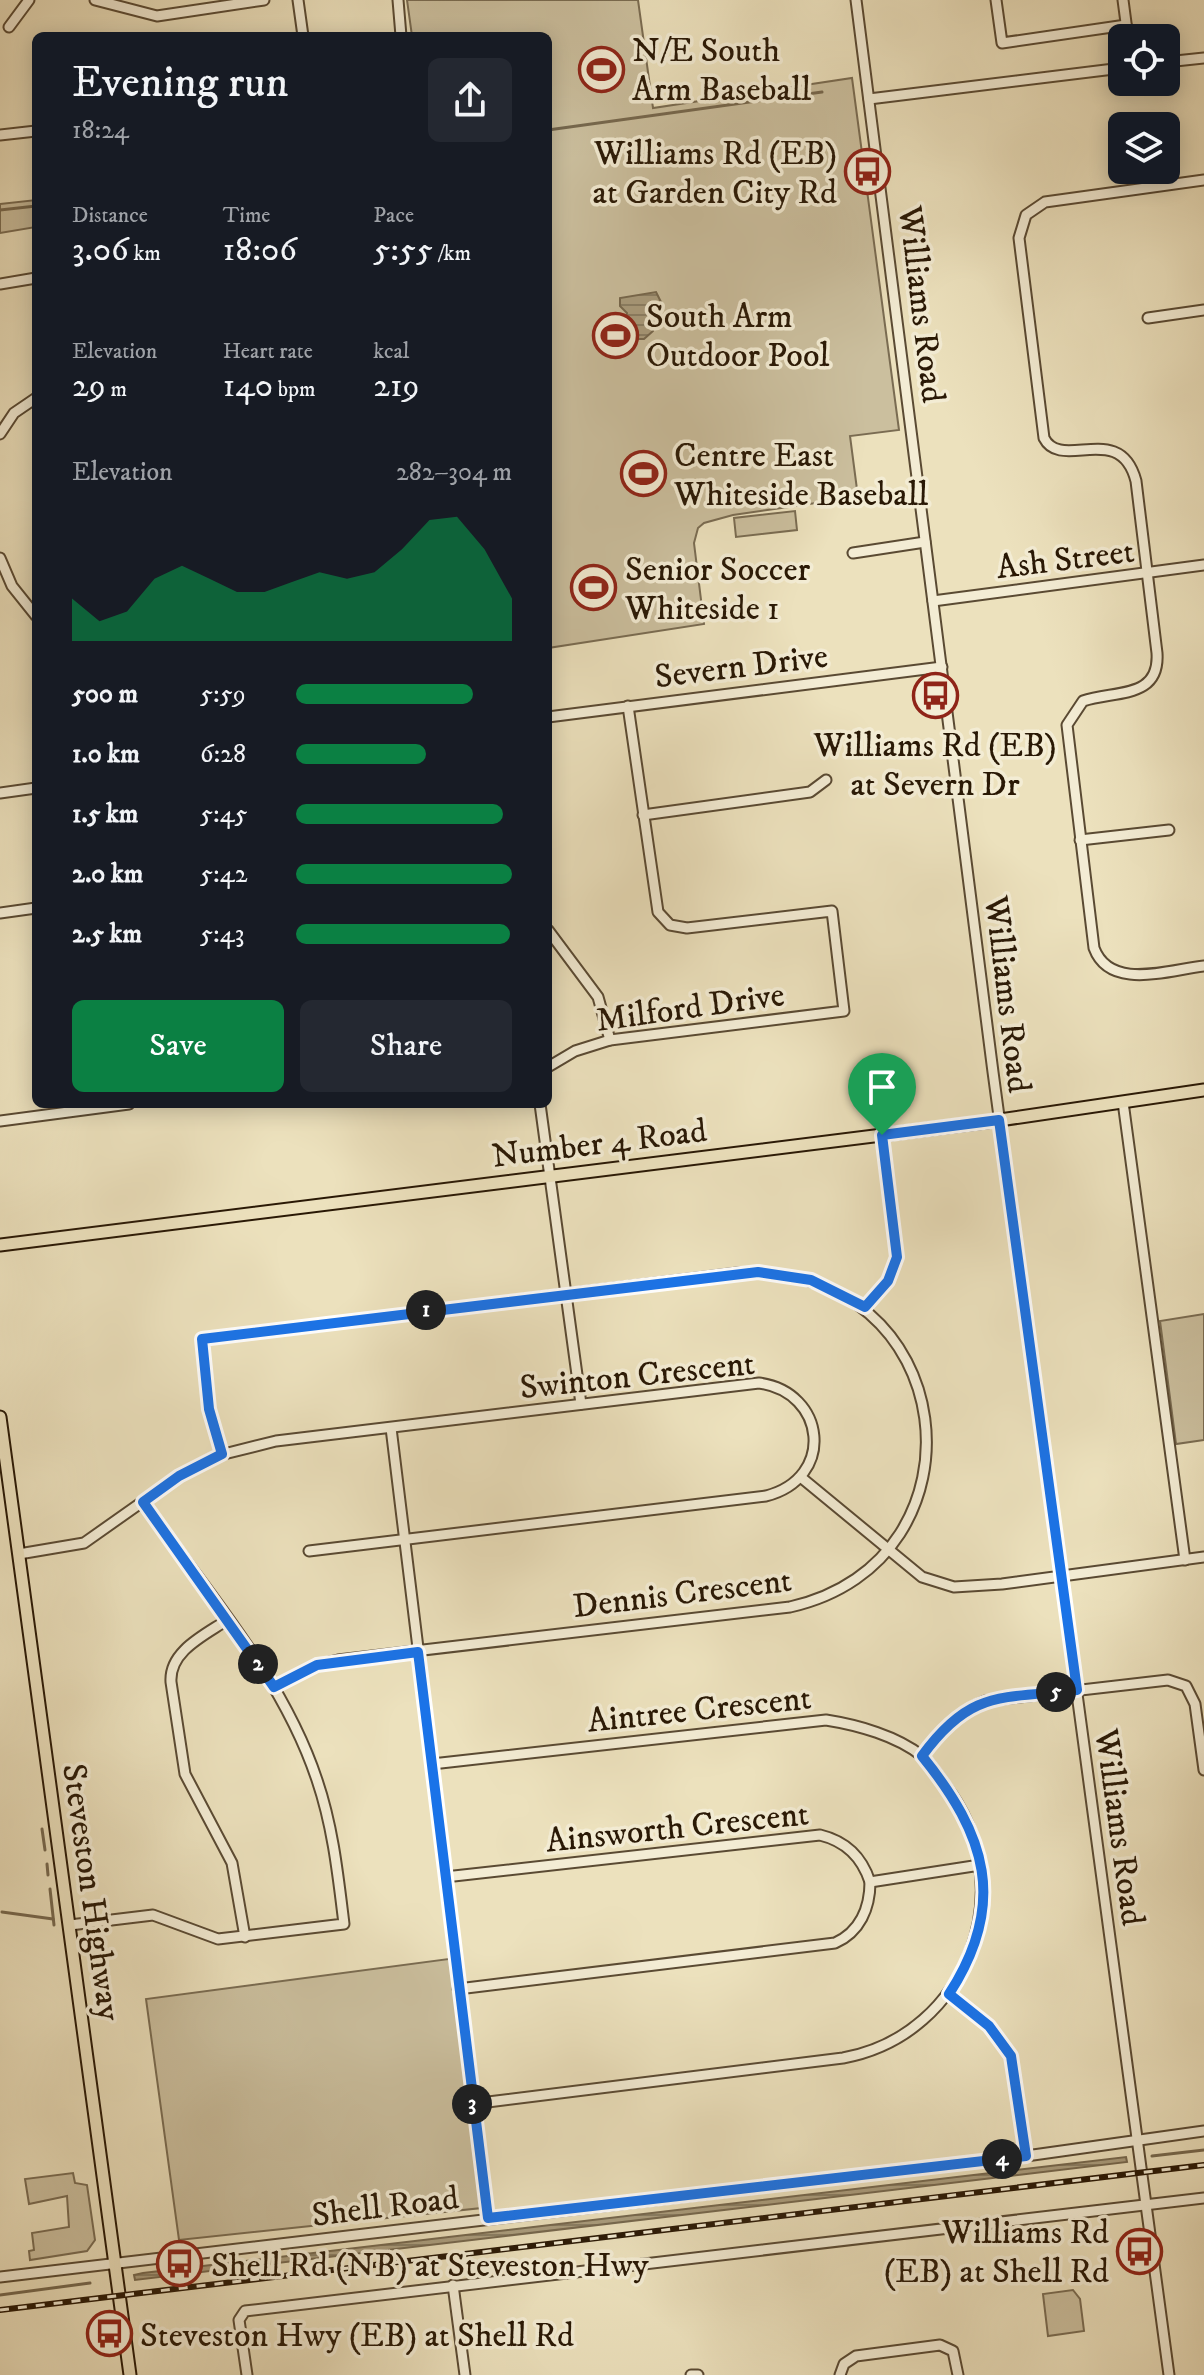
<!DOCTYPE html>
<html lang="en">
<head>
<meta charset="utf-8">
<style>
  body { margin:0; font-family:"IM FELL DW Pica",serif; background:#242831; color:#f1f3f6; height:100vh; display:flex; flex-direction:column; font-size:30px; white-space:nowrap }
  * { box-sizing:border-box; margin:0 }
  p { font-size:26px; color:#9ea1a6 }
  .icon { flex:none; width:44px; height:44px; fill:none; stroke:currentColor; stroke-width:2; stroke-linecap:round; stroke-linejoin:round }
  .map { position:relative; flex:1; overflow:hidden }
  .panel { position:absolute; left:32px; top:32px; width:520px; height:1076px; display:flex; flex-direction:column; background:#171b24; border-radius:12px; box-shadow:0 4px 20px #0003 }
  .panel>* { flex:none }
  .fabs { position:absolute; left:1108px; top:24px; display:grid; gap:16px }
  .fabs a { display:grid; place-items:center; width:72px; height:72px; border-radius:12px; background:#171b24; box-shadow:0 4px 20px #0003; font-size:40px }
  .pin { position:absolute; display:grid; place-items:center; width:68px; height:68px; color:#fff; margin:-82px -34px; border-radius:50% 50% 50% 0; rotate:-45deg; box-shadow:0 0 8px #0007 }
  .pin .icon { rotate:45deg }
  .km { position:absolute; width:40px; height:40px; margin:-20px; border-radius:50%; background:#222; color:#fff; font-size:22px; line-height:40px; text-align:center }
  .round { display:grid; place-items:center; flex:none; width:84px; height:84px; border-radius:12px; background:#242831 }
  .summary { display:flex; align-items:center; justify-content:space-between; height:136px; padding:0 40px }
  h1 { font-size:44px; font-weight:600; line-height:60px }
  .stats { display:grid; grid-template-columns:repeat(3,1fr); gap:12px; height:136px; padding:8px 40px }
  .stats div { display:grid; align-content:center }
  .stats b { font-size:34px; font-weight:600 }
  .stats small { font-size:22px; font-weight:400 }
  .stats p { font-size:22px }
  .chart { height:224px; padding:16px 40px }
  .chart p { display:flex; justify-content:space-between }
  .chart svg { width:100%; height:144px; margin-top:8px; fill:#0b8043; opacity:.7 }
  .primary-button { display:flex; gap:16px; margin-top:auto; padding:16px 40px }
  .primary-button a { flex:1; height:92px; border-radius:12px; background:#0b8043; color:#fff; font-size:32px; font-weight:600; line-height:92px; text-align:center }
  .primary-button a+a { background:#242831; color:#f1f3f6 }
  ul { padding:0 40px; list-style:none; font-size:26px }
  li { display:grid; grid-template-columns:128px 96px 1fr; align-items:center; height:60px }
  li i { height:20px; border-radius:10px; background:#0b8043 }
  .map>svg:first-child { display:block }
  .green { fill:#cbbf9e; stroke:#7a6c52; stroke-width:2 }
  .water { fill:url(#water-rules); stroke:#76684e; stroke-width:2 }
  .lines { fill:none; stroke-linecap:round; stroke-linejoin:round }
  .stream { stroke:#76684e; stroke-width:3 }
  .minor-casing { stroke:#5a4a33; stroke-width:13 }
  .major-casing { stroke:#291805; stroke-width:15 }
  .minor { stroke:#f3ecd4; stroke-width:9 }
  .major { stroke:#ece1bd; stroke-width:11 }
  .rail-casing { stroke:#291805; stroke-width:6 }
  .rail { stroke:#f3ecd4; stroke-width:3; stroke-dasharray:9; stroke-linecap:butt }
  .route-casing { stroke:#fff; stroke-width:16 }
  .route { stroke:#1a73e8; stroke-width:10 }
  .labels { text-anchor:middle; stroke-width:7; stroke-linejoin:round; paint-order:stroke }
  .poi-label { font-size:34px; fill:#291805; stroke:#f3ecd4; text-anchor:start }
  .street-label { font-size:34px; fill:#291805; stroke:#f3ecd4 }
</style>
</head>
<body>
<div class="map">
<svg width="1204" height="2375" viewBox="0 0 1204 2375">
  <defs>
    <pattern id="water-rules" width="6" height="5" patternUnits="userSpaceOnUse" patternTransform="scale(2)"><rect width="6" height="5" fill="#aa9d7e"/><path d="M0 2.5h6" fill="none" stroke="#8a7f65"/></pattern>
  </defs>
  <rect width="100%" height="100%" fill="#ece1bd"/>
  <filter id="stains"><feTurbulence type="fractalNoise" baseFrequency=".0025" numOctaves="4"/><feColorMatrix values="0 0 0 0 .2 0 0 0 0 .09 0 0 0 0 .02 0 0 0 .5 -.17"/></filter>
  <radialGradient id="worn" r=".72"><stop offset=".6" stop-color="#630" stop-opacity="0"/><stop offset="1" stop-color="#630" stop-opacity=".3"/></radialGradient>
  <!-- green -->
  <g class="green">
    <path d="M407,0H638L653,108L852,78L899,430L850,436L858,497L733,515L704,523L698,528L694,543L704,624L548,648V36H412Z"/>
    <path d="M36,200V227L0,233V204Z"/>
    <path d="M795,511L797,530L736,537L734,518Z"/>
    <path d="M1204,1314V1440L1176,1444L1160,1321Z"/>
    <path d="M456,1958L491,2207L179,2240L146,1999Z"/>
    <path d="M73,2173L75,2183L87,2185L95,2240L87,2251L30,2260L29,2251L34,2250L32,2233L69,2227L67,2196L29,2204L25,2179Z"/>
    <path d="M1073,2290L1080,2299L1084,2331L1048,2336L1043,2294Z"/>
  </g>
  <!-- water -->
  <g class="water">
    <path d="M656,292L663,306L655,311L653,331L644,339H632L623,328L627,313L620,306V298Z"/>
    <path d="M1126,2157L1127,2162L135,2280L134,2275L143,2273Z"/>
  </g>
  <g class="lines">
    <!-- stream -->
    <g class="stream">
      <path d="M548,130L822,92"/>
      <path d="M0,210L36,206"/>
      <path d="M42,1829L45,1850"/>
      <path d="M47,1864L48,1875"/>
      <path d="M50,1889L54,1925"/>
      <path d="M2,1912L53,1919"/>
      <path d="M1152,2156L1204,2150"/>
      <path d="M0,2295L90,2283"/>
    </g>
    <defs>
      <g id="minor">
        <path d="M95,0L157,16L264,0"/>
        <path d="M298,0L303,36"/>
        <path d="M398,0L401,36"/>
        <path d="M856,0L993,1072L1169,2375"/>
        <path d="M996,0L1002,43L1126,25"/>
        <path d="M1123,0L1128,38"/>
        <path d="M9,27L29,0"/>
        <path d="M1166,62L1204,58"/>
        <path d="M869,99L1122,68"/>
        <path d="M0,135L36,131"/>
        <path d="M1204,180L1045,202L1026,215L1019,238L1044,438C1061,472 1120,420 1136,481L1157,653C1160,700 1114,690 1083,701L1067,725L1094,948C1110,991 1168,970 1204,966"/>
        <path d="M0,284L36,278"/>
        <path d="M1148,318L1204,310"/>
        <path d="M0,434L14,413L36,398"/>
        <path d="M853,553L925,542"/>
        <path d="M0,558L12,586L36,616"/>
        <path d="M933,601L1204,565"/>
        <path d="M548,717L942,667"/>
        <path d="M0,793L36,788"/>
        <path d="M643,815L810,792L826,780"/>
        <path d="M1080,840L1169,830"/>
        <path d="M0,913L36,908"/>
        <path d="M548,930L598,997L610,1040"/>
        <path d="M548,1067L575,1051L610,1040L844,1011L832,911L687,928L670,925L658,912L628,706"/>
        <path d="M1123,1102L1185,1560"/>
        <path d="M540,1104L581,1404"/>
        <path d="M0,1121L129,1104"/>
        <path d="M865,1307L888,1281L897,1257L882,1135"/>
        <path d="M391,1428L488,2218"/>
        <path d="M222,1454L209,1409L202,1339L737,1273C962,1261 995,1561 790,1607L338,1660L317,1665L274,1687"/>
        <path d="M803,1479L922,1577L954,1587L1002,1584L1204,1557"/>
        <path d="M19,1554L84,1543L179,1476L216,1456L276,1441L759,1383C826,1392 836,1478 766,1496L309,1551"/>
        <path d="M227,1620C205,1635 169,1651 171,1682L185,1774L232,1863L245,1937"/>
        <path d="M922,1756C941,1731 956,1713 985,1701L1168,1680L1186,1686L1195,1704L1204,1770"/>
        <path d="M432,1764L826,1720C858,1725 897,1736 922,1756C931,1763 938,1776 945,1785C1023,1885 969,2035 843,2058L472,2104"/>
        <path d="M445,1877L820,1835C845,1841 862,1857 870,1882C870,1908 860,1932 835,1943L458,1989"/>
        <path d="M870,1882L980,1865"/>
        <path d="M70,1925L153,1915L218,1939L344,1924C338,1875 333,1827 317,1780C283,1677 205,1590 143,1502"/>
        <path d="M949,1994L989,2026L1011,2056L1026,2156"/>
        <path d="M0,2277L1026,2156L1204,2131"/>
        <path d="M453,2285L465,2375"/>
        <path d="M247,2375L239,2320L245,2311L1204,2198"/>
        <path d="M691,2375H698"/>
        <path d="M840,2375L844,2364L856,2356L940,2345L953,2351L958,2375"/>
      </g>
      <g id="major">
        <path d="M0,1245L986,1122L1204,1090"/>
        <path d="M0,1417L130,2375"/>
      </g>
    </defs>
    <!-- minor casing -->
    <use href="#minor" class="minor-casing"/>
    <!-- major casing -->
    <use href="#major" class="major-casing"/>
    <!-- minor -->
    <use href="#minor" class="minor"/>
    <!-- major -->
    <use href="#major" class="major"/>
    <defs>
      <path id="rail" d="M0,2310L1204,2165"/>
    </defs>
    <!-- rail casing -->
    <use href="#rail" class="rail-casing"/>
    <!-- rail -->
    <use href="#rail" class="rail"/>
  </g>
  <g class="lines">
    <defs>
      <path id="route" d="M999,1120L1077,1690C1001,1699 971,1689 922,1756C986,1835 1008,1903 949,1994L989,2026L1011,2056L1026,2156L488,2218L418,1652L317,1665L274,1687L143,1502L179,1476L222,1454L209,1409L202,1339L758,1272L811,1280L865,1307L888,1281L897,1257L882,1135Z"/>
    </defs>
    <!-- route casing -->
    <use href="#route" class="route-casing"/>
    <!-- route -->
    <use href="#route" class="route"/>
  </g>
  <!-- icons -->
  <defs>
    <symbol id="stadium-ring" viewBox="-11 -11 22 22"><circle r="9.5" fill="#f3ecd4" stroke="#8f2418" stroke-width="1.5"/><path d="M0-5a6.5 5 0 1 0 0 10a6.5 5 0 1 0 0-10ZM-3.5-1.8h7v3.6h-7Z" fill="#8f2418"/></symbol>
    <symbol id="bus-ring" viewBox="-11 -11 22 22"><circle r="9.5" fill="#f3ecd4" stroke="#8f2418" stroke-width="1.5"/><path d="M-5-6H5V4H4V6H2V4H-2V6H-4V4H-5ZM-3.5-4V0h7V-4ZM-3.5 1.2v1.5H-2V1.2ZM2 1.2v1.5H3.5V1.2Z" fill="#8f2418"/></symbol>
  </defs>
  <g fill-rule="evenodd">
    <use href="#stadium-ring" x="576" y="44" width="51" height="51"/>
    <use href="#bus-ring" x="842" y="146" width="51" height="51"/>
    <use href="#stadium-ring" x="590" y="310" width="51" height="51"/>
    <use href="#stadium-ring" x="618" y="448" width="51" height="51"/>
    <use href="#stadium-ring" x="568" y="562" width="51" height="51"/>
    <use href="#bus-ring" x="910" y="670" width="51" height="51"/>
    <use href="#bus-ring" x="1114" y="2226" width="51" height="51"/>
    <use href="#bus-ring" x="154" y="2238" width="51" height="51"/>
    <use href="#bus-ring" x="84" y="2308" width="51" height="51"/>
  </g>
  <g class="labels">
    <!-- poi labels -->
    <g class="poi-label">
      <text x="632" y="61">N/E South<tspan x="632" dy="39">Arm Baseball</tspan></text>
      <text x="837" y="164" text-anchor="end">Williams Rd (EB)<tspan x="837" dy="39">at Garden City Rd</tspan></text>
      <text x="646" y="327">South Arm<tspan x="646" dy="39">Outdoor Pool</tspan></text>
      <text x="674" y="466">Centre East<tspan x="674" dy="39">Whiteside Baseball</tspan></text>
      <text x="625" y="580">Senior Soccer<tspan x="625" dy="39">Whiteside 1</tspan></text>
      <text x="935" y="756" text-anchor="middle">Williams Rd (EB)<tspan x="935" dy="39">at Severn Dr</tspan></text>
      <text x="1109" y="2243" text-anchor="end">Williams Rd<tspan x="1109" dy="39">(EB) at Shell Rd</tspan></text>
      <text x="211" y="2276">Shell Rd (NB) at Steveston Hwy</text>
      <text x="140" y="2346">Steveston Hwy (EB) at Shell Rd</text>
    </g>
    <!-- street labels -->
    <g class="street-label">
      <text transform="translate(923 304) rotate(83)" y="12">Williams Road</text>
      <text transform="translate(1065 558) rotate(-7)" y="12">Ash Street</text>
      <text transform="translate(741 665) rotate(-7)" y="12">Severn Drive</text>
      <text transform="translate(1009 994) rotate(83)" y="12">Williams Road</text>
      <text transform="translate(690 1006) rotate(-8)" y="12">Milford Drive</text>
      <text transform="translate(599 1142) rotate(-7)" y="12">Number 4 Road</text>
      <text transform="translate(637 1374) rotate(-6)" y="12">Swinton Crescent</text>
      <text transform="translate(682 1592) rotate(-7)" y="12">Dennis Crescent</text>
      <text transform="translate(699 1708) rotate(-6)" y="12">Aintree Crescent</text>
      <text transform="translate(677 1826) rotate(-6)" y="12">Ainsworth Crescent</text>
      <text transform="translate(1121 1827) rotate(82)" y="12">Williams Road</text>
      <text transform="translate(93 1892) rotate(82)" y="12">Steveston Highway</text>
      <text transform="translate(385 2205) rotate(-7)" y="12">Shell Road</text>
    </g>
  </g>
  <rect width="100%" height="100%" filter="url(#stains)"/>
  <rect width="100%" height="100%" fill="url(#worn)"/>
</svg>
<div class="fabs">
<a><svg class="icon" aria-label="locate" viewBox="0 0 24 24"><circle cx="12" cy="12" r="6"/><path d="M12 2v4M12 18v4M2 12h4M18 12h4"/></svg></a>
<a><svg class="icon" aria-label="layers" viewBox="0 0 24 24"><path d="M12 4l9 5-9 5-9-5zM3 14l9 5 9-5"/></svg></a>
</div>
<div class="pin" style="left:882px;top:1135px;background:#1e9e55"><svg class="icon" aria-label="arrive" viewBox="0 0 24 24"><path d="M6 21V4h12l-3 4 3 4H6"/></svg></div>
<b class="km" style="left:426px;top:1310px">1</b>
<b class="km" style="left:258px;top:1664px">2</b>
<b class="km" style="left:472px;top:2104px">3</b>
<b class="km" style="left:1002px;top:2159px">4</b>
<b class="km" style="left:1056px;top:1692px">5</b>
<section class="panel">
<div class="summary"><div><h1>Evening run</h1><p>18:24</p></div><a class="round"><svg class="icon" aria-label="share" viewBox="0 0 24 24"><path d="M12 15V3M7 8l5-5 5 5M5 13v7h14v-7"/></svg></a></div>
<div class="stats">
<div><p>Distance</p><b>3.06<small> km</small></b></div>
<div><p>Time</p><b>18:06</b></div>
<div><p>Pace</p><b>5:55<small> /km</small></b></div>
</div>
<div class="stats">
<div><p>Elevation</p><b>29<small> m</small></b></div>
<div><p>Heart rate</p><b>140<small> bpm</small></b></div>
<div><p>kcal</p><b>219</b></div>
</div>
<div class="chart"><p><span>Elevation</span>282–304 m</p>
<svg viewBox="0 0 160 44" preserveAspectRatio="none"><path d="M0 44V31L10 38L20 35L30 25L40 21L50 25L60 29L70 29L80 26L90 23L100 25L110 23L120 16L130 7L140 6L150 16L160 31V44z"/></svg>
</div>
<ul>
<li><b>500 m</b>5:59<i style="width:82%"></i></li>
<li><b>1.0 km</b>6:28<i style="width:60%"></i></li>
<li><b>1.5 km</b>5:45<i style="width:96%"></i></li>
<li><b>2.0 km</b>5:42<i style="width:100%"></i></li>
<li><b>2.5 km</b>5:43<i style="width:99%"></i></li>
</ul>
<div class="primary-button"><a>Save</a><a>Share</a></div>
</section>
</div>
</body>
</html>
